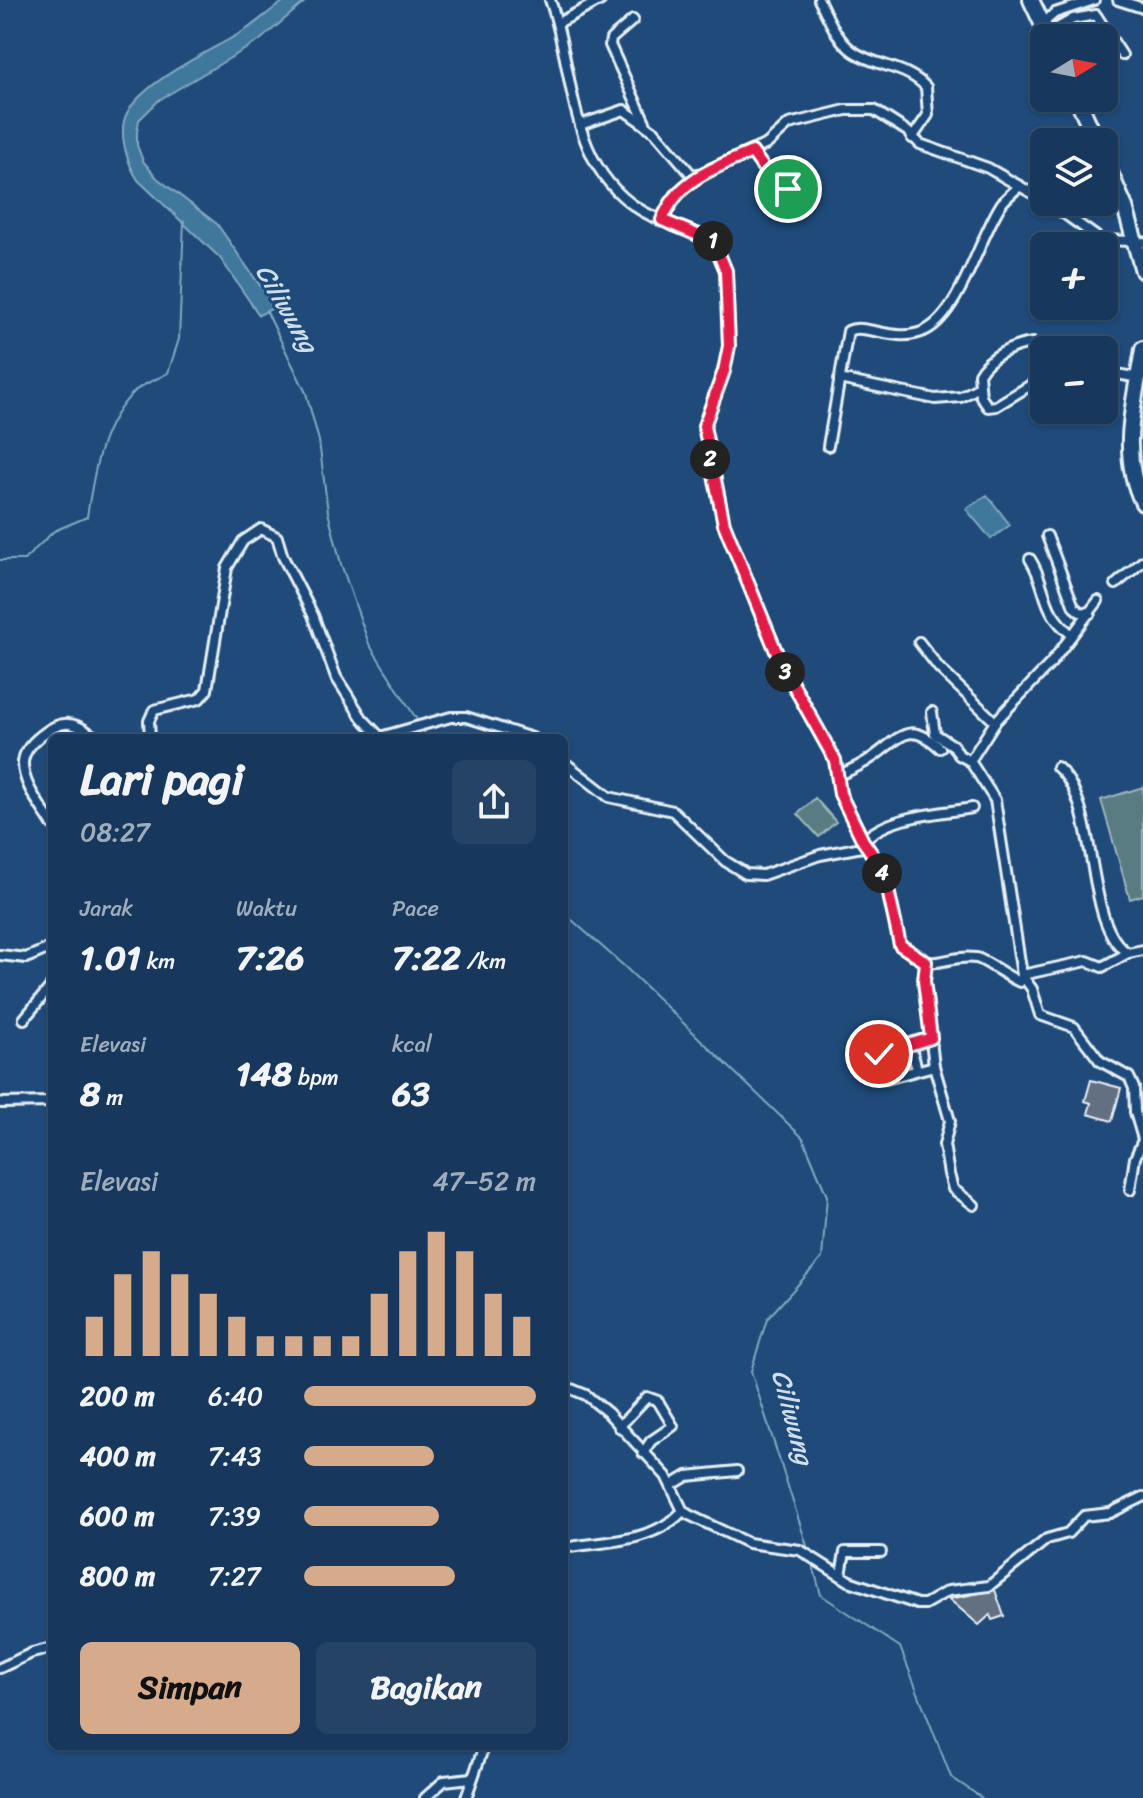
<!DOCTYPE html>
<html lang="id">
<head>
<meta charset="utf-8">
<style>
  body { margin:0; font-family:Sriracha,sans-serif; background:#244365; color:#f1f3f6; height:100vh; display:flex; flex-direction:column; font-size:30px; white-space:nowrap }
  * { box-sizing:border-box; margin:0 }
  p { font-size:26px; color:#9eacbb }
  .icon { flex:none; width:44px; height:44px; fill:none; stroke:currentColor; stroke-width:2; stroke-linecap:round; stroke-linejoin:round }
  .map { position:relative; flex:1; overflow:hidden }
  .panel { position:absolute; left:48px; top:734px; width:520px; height:1016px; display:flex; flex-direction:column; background:#17385c; border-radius:12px; box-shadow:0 2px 6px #0004,0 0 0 2px #365272 }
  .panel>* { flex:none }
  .needle { width:52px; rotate:80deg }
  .fabs { position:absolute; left:1030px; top:24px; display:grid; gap:16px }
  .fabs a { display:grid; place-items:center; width:88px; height:88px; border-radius:12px; background:#17385c; box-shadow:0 2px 6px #0004,0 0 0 2px #365272; font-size:40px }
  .pin { position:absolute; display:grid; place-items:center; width:68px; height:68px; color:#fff; margin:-34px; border:4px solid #fff; border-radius:50%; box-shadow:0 2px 8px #0007 }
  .km { position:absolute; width:40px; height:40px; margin:-20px; border-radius:50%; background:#222; color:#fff; font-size:22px; line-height:40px; text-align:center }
  .round { display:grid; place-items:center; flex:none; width:84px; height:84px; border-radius:12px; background:#244365 }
  .headline { display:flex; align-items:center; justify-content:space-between; height:136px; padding:0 32px }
  h1 { font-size:44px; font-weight:800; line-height:60px }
  .figures { display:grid; grid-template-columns:repeat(3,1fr); gap:12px; height:136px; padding:8px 32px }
  .figures div { display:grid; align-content:center }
  .figures b { font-size:34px; font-weight:800 }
  .figures small { font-size:22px; font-weight:400 }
  .figures p { font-size:22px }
  .chart { height:224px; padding:16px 32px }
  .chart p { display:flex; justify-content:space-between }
  .chart svg { width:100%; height:144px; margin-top:8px; stroke:#d6ab8b; stroke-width:6 }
  .primary-button { display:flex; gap:16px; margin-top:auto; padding:16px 32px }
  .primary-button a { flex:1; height:92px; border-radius:12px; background:#d6ab8b; color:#111; font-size:32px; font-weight:800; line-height:92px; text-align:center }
  .primary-button a+a { background:#244365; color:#f1f3f6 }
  ul { padding:0 32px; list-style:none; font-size:26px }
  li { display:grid; grid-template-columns:128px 96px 1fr; align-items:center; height:60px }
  li i { height:20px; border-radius:10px; background:#d6ab8b }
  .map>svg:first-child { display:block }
  .green { fill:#587c82; stroke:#a0b6bd; stroke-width:2 }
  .water { fill:#41779d; stroke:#84a8c1; stroke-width:2 }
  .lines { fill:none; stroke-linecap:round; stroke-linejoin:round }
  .stream { stroke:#84a8c1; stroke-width:2 }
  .building { fill:#636f82; stroke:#e8f1f8; stroke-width:2 }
  .minor-casing { stroke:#e8f1f8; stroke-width:14 }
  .trunk-casing { stroke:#e8f1f8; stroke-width:20 }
  .minor { stroke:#1f4a7a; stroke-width:8 }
  .trunk { stroke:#1f4a7a; stroke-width:14 }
  .route-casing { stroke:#fff; stroke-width:16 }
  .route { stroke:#e11d48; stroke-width:10 }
  .labels { text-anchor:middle; stroke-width:6; stroke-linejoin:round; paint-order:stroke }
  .water-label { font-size:26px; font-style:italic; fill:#cfdfea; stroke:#1f4a7a }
</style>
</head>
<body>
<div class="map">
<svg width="1143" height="1798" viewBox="0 0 1143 1798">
  <rect width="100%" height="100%" fill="#1f4a7a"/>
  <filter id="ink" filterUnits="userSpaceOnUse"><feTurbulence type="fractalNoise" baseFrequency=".0125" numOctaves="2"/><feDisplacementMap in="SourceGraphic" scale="16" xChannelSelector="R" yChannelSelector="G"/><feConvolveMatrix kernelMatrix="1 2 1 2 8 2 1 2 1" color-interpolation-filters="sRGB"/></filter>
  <g filter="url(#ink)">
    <!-- green -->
    <g class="green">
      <path d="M1143,787V895L1130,899L1101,800Z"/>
      <path d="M815,798L836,822L819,837L798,814Z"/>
    </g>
    <!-- water -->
    <g class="water">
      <path d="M286,0H307L259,41L159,100L139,120L137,132V145L143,161L157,178L217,224L275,307L259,315L220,258L138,180C128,165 120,139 124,121C133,84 216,49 247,29C261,19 273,8 286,0Z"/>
      <path d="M987,495L1010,525L991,539L966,509Z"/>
    </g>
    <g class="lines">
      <!-- stream -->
      <g class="stream">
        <path d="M266,310L306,393L319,441L328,512L341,564L369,644L419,723"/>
        <path d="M0,560H24L54,531L87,517C94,472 100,425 135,391C144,383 158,379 168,373L179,339L184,221"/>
        <path d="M422,729L428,738"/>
        <path d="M564,913L624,966L803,1138L827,1196L822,1258L767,1319L751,1371L809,1552"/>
        <path d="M812,1562L821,1595L900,1647L951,1777L982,1798"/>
      </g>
    </g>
    <!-- building -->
    <g class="building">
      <path d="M1091,1080L1121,1088L1112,1121L1088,1114L1091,1103L1085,1101Z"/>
      <path d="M995,1590L1004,1616L992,1620L990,1615L979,1625L949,1599Z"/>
    </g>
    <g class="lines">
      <defs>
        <g id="minor">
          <path d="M550,0C576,72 566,163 639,209C660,222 685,229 708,237L714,242L726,271L729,346L724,371L704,426L724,524L780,661L835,760L840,794L867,846"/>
          <path d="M819,0C828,17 837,41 854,52C877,67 907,66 926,87L928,115L912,138"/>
          <path d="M1118,0L1143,8"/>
          <path d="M633,20L611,39L610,45L645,122"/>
          <path d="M558,23L601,0"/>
          <path d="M1042,24L1055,13L1094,0"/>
          <path d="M1047,34L1073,19L1096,15L1122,55"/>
          <path d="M580,125L624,110L655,132L692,175L702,173L767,144L789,124L846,110H874L907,131L920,144L988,168L1044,200"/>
          <path d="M752,152L772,180L788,189"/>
          <path d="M1048,202L1101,240L1133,241L1137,244L1143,242"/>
          <path d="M662,220L678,192L699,175"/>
          <path d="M1044,369L1042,352L1033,343C1014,345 989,356 979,374L981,397L988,407L996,406L1044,377"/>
          <path d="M839,379L935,399L961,397L979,387"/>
          <path d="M1104,383L1117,374L1139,378"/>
          <path d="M828,446L848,331C865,322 897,345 926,330C961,312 980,235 1002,203C1007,197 1014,191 1020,186"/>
          <path d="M1047,536L1074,607L1080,612L1090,613"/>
          <path d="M1030,559C1049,589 1039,609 1072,635"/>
          <path d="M1116,584L1143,561"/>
          <path d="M919,642L939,668L995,722"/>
          <path d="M932,712L935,734L954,746L959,755L970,761L995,800L1022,975L1087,961L1102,967L1128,953"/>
          <path d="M150,738L149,721L154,710L199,699L207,690L227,568L243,541L261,529L277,537L283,557L313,615L336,677L362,718L380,737L451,717H466L532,738"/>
          <path d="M970,761L995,722L1051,663L1098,601"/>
          <path d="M564,762L609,797L673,811L725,861L746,874L763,875L820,855L867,846L888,890L900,945C939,978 940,953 976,958C984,959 1009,978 1020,982L1022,975L1032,989L1040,1015L1074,1027L1100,1061L1129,1077L1134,1088L1135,1112L1143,1139"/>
          <path d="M1057,767C1101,804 1083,926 1128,953L1143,950"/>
          <path d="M839,775C851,770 863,764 873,757C901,737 909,720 940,748"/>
          <path d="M52,824C41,806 22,784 23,762C24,745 53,722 69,724C79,725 88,732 96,738"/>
          <path d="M863,841C889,815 938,814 972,808"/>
          <path d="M0,955L26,958L52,947"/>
          <path d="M926,962L924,981L934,1066L950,1121L944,1145L949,1174L953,1189L974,1205"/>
          <path d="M24,1019L52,985"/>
          <path d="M910,1044L917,1069"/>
          <path d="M879,1054L931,1038"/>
          <path d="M886,1079L934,1066"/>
          <path d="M1,1103L52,1102"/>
          <path d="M1130,1190L1135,1158L1143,1140"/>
          <path d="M564,1386L586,1395L608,1413L666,1476L683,1511L689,1515L748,1543L800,1550L849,1581L917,1604H925L948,1591L989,1586L1047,1539L1068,1533L1084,1516L1110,1513L1143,1497"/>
          <path d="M619,1427L647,1397L658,1401L673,1426L651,1441L643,1453"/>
          <path d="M672,1485L687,1476L737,1471"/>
          <path d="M564,1548C605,1541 653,1543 683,1511"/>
          <path d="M841,1575L845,1552H881"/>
          <path d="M0,1668L32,1653L52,1648"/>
          <path d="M425,1798L444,1781L471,1778"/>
          <path d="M466,1798L484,1746"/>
        </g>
        <g id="trunk">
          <path d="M1031,0L1049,38"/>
          <path d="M1077,98L1097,142"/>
          <path d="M1104,159L1125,207L1143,271"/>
          <path d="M1143,349C1135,402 1118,452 1143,503"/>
        </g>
      </defs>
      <!-- minor casing -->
      <use href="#minor" class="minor-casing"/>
      <!-- trunk casing -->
      <use href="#trunk" class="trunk-casing"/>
      <!-- minor -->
      <use href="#minor" class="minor"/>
      <!-- trunk -->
      <use href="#trunk" class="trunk"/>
    </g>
  </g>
  <g class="lines" filter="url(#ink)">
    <defs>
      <path id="route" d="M788,189L772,180L752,152C714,168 679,178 662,220L714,242L726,271L729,346L724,371L704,426L724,524L780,661L835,760L840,794L863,841L875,858L888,890L900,945L926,962L924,981L931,1038L879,1054"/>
    </defs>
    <!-- route casing -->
    <use href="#route" class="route-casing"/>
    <!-- route -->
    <use href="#route" class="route"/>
  </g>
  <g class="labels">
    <!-- water labels -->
    <g class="water-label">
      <text transform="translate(287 308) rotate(60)" y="9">Ciliwung</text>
      <text transform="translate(793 1417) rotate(75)" y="9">Ciliwung</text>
    </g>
  </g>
</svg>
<div class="fabs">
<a><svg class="needle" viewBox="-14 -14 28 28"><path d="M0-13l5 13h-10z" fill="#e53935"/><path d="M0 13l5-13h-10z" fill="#9eacbb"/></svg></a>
<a><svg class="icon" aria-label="layers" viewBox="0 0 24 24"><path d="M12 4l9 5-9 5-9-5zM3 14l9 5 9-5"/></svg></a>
<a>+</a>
<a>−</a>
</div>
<div class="pin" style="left:788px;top:189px;background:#1e9e55"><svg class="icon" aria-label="arrive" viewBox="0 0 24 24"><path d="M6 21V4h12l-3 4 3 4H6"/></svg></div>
<div class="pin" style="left:879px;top:1054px;background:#d93025"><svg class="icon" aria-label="check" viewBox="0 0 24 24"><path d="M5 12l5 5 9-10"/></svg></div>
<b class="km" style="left:713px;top:241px">1</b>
<b class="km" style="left:710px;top:459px">2</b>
<b class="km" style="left:785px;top:672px">3</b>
<b class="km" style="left:882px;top:873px">4</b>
<section class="panel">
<div class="headline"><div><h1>Lari pagi</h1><p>08:27</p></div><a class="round"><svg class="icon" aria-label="share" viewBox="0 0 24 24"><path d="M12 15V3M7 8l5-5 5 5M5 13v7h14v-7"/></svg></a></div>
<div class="figures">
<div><p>Jarak</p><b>1.01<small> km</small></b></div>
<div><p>Waktu</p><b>7:26</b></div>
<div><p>Pace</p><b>7:22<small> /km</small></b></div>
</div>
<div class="figures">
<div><p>Elevasi</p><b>8<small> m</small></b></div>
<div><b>148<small> bpm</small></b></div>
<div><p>kcal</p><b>63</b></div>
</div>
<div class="chart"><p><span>Elevasi</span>47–52 m</p>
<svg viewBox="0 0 160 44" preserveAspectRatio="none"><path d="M5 44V32M15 44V19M25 44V12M35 44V19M45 44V25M55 44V32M65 44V38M75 44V38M85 44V38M95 44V38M105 44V25M115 44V12M125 44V6M135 44V12M145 44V25M155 44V32"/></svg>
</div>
<ul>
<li><b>200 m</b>6:40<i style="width:100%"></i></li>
<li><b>400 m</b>7:43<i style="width:56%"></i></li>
<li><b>600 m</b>7:39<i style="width:58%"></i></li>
<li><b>800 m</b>7:27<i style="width:65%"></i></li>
</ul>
<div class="primary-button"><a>Simpan</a><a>Bagikan</a></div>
</section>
</div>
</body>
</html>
